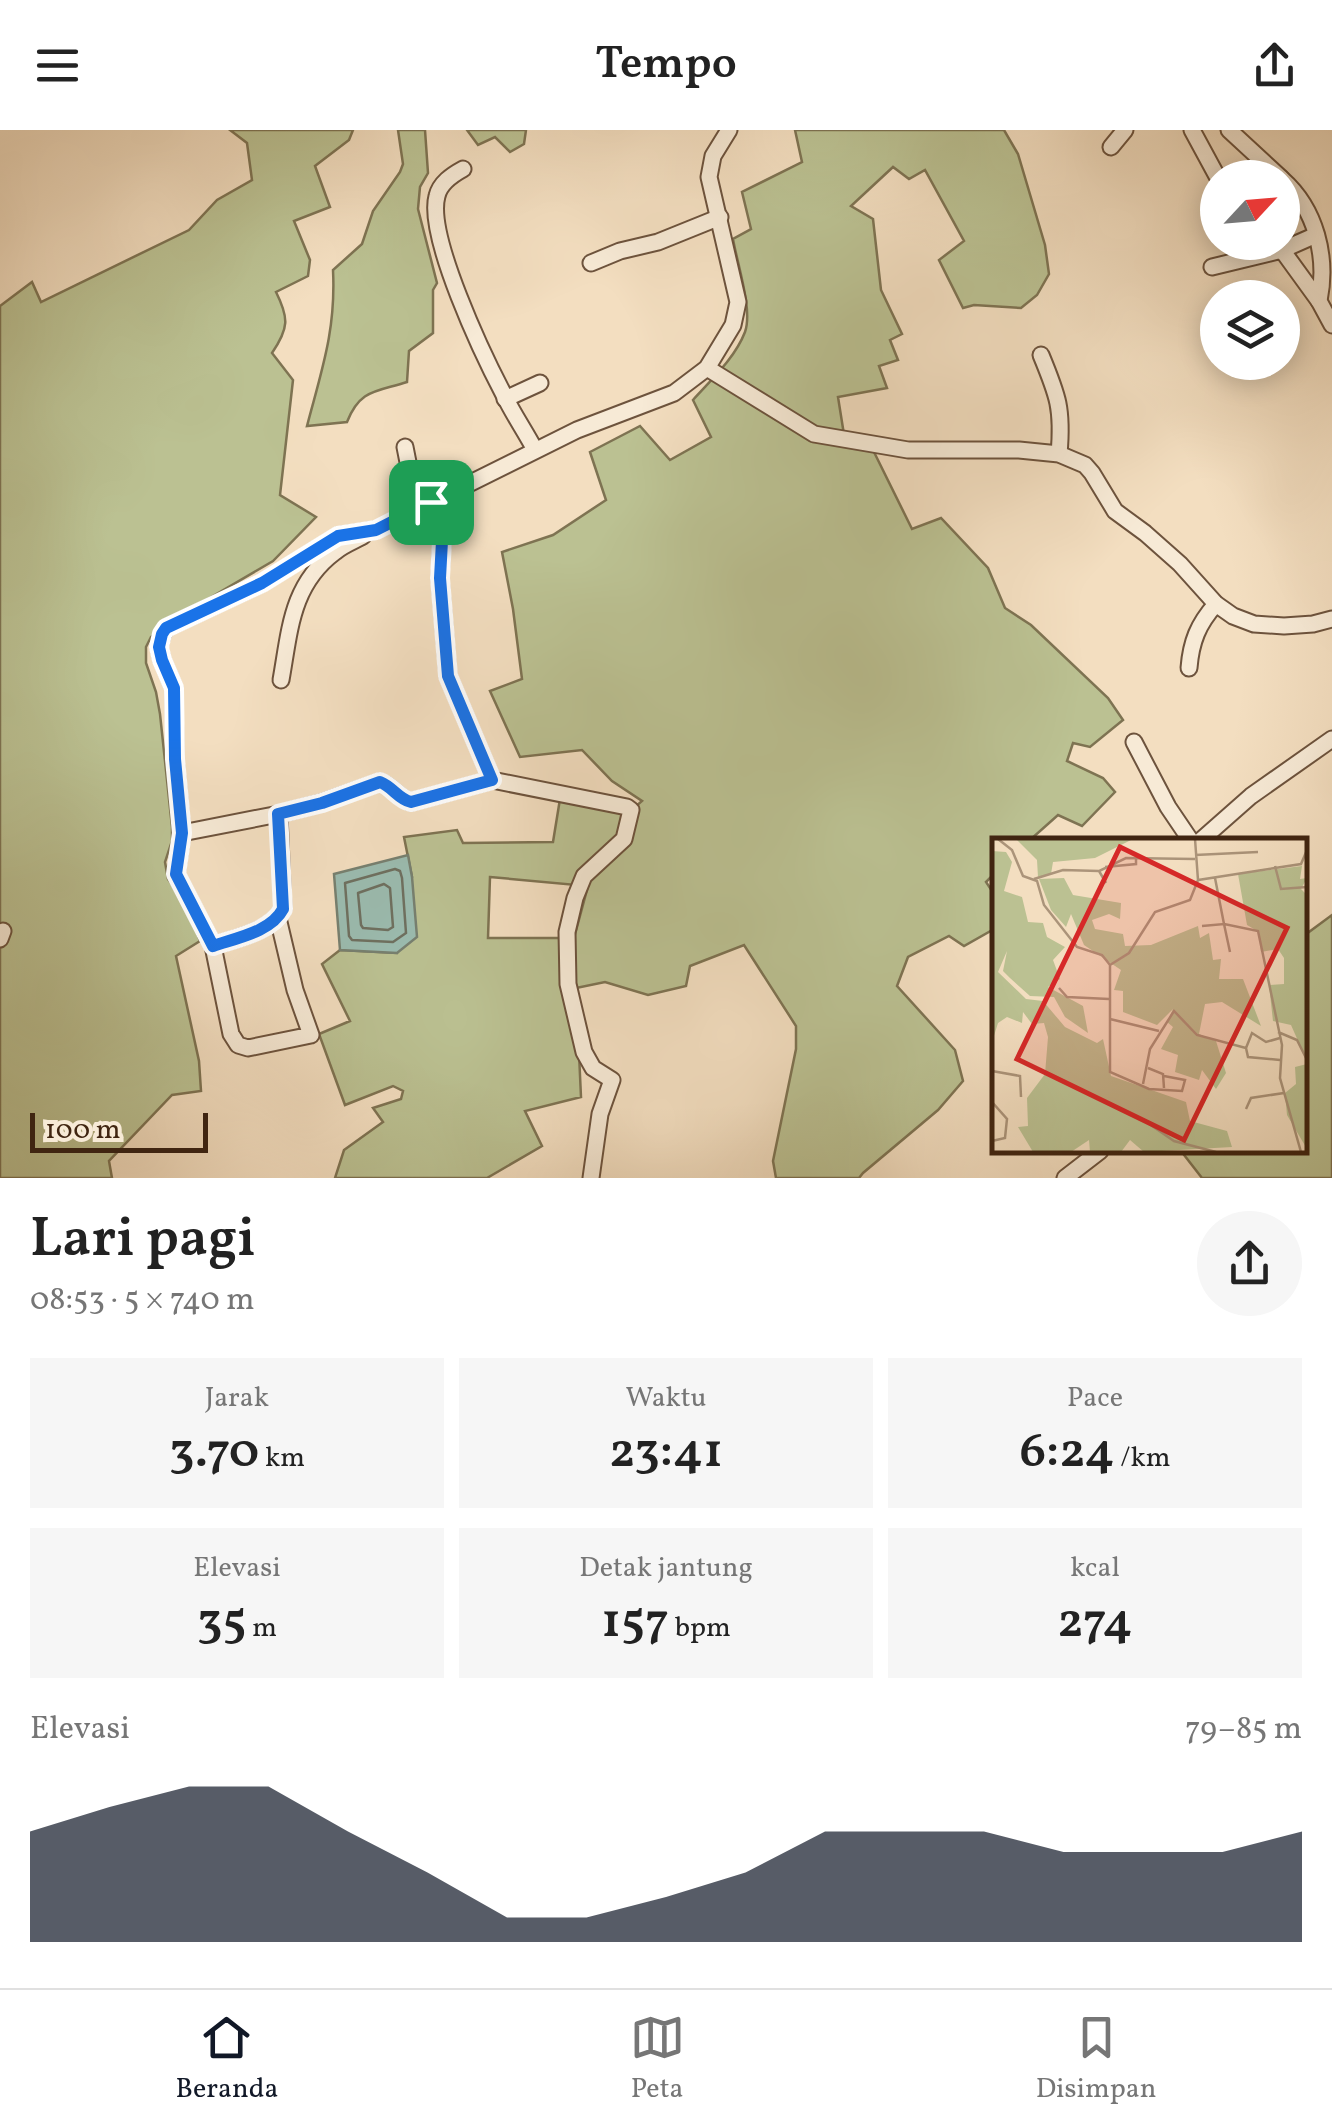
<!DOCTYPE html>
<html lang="id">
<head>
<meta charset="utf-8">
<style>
  body { margin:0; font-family:Vollkorn,serif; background:#f6f6f6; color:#222; height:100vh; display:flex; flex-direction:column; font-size:38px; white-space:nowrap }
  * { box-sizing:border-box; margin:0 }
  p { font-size:32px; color:#767676 }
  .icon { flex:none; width:55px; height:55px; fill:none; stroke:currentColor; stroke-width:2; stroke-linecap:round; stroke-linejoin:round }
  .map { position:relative; height:1048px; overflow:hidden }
  .drawer { display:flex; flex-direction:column; background:#fff; flex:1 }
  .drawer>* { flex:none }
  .needle { width:65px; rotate:64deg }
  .buttons { position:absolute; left:1200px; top:30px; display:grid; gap:20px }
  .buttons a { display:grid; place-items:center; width:100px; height:100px; border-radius:50%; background:#fff; box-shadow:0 5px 25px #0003; font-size:50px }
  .scale { position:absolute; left:30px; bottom:25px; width:178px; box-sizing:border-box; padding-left:10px; border:5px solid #402511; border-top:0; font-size:28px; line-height:35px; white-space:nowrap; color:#402511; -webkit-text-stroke:8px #f7ead6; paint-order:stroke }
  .pin { position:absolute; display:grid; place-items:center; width:85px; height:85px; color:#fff; margin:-42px; border-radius:20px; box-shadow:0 5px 15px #0006 }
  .round { display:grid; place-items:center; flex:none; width:105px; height:105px; border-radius:52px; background:#f6f6f6 }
  .summary { display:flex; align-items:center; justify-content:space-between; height:170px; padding:0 30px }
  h1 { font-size:55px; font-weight:600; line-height:75px }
  .figures { display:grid; grid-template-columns:repeat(3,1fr); gap:15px; height:170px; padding:10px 30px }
  .figures div { display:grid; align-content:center; border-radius:0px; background:#f6f6f6; text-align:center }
  .figures b { font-size:50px; font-weight:600 }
  .figures small { font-size:28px; font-weight:400 }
  .figures p { font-size:28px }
  .chart { height:280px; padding:20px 30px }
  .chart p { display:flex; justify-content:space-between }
  .chart svg { width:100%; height:180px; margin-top:10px; fill:#111827; opacity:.7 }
  header { display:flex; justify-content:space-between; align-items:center; height:130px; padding:0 30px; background:#fff; font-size:45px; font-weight:600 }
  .tab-bar { display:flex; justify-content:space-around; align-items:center; height:140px; border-top:2px solid #e0e0e0; background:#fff; font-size:28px; color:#767676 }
  .tab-bar a { display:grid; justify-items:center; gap:5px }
  .tab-bar .active { color:#111827 }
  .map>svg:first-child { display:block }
  .green { fill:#bbc192; stroke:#7e7352; stroke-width:2.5; fill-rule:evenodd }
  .water { fill:#9bbcb0; stroke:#778070; stroke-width:2.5 }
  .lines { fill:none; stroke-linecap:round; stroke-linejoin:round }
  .shore { stroke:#6e7060; stroke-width:2.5 }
  .minor-casing { stroke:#6d533d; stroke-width:19 }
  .minor { stroke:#f7ead6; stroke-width:15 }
  .route-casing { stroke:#fff; stroke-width:20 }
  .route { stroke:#1a73e8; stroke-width:12 }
  .inset-road { fill:none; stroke:#ab947a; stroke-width:2.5 }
  .view { fill:#d62828; fill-opacity:0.15; stroke:#d62828; stroke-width:5 }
  .inset-edge { fill:none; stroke:#402511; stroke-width:5 }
</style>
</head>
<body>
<header><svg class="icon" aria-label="menu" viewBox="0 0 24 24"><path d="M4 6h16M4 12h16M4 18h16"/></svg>Tempo<svg class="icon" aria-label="share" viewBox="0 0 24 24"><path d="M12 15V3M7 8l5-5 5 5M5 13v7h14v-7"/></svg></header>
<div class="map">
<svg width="1332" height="1048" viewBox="0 0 1332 1048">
  <rect width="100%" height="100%" fill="#f3dec0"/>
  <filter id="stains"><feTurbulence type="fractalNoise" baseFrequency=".002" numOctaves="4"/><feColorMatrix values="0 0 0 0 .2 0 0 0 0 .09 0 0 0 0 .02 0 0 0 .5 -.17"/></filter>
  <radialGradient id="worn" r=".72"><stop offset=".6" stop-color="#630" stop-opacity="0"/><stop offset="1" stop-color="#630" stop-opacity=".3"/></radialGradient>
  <!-- green -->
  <g class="green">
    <path d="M230,0H353L349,10L315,36L330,77L294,91L310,130L308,146L276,162C289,188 289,198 272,223L293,250L280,365L316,387L273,431L167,493L151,507L146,517V533L156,562L160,584L172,697V711L165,732L168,749L188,777L200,811L176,826L199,931L201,961L172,965L109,1031L112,1048H0V176L32,152L41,172L189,100L217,70L252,50L247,13Z"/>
    <path d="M398,0H425L428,43L420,57L418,79L437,153L433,160V203L409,221L407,252C376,262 360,259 347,292L307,296C322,239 336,200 333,140L362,114L373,81L400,42L403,34Z"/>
    <path d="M467,0H526L524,14L510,22L495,7L478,15Z"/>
    <path d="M795,0H1004L1018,24L1045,115L1049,144L1037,165L1021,178L974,175L963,178L939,130L964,111L925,40L909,49L893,37L851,76L873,89L881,160L902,204L890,210L898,230L879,236L887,258L838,267L845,311L872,318L912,399L941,388L988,438L1005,478L1031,495L1108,568L1123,590L1090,617L1073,613L1067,631L1103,648L1115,662L1082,696L1058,685L1030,710L994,711V744L986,752L994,764V799L964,816L949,806L908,827L897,856L955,920L963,951L938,980L863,1043L859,1048H776L773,1031L796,919V896L744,815L690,836L686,856L648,865L605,852L576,858L581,967L525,981L542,1016L487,1048H335L344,1020L383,992L373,978L401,969L403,961L393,956L345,975L319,904L350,891L322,834L340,820L397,823L412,747L404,707L457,700L463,713L553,712L560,669L633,679L642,671L612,651L582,620L520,627L490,561L522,549L513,479L502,422L553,405L606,370L590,322L640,296L670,330L711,307L693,270C711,250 735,228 745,202C753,180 737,133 733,109L751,99L742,62L802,32ZM490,747L588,756L574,808H488Z"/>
    <path d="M1332,785V1048H1202L1181,1021H1304L1305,805Z"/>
  </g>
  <!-- water -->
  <path class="water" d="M408,725L412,747L417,807L397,823L340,820L334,744Z"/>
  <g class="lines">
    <!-- shore -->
    <g class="shore">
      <path d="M395,739L400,741L402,748L406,803L393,812L352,810L349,806L345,753Z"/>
      <path d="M384,754L390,758L393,797L388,800L363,798L361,795L358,763Z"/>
    </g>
    <defs>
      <g id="minor">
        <path d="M1192,0L1218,48"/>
        <path d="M1229,0L1281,48"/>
        <path d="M1111,17L1125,0"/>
        <path d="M463,39C452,45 440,53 437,66C426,106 484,227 504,265C513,284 525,301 535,320"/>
        <path d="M1282,49C1316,79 1328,127 1319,171L1332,195"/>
        <path d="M1277,112L1282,120L1316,105"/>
        <path d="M591,133L620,121L658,112L720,87"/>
        <path d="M1212,137L1282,120L1319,171"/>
        <path d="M1041,225C1058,266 1063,279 1059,324"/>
        <path d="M707,238L814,304L908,320H1019L1059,324L1085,335L1092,343L1115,381L1145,403L1180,434L1216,474L1233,486L1254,494L1284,496L1313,494L1332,489"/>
        <path d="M505,269L540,253"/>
        <path d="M405,317L417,378"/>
        <path d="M431,373L442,411L440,448L448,546L492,650"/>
        <path d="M1189,538C1191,512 1198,494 1216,474"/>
        <path d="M281,550C290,500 291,455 335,422C343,415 354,411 363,406"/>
        <path d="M1134,612L1168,677L1191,711"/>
        <path d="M182,703L279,684L321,673L380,652C393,656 398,669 411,672L492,650L627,677L631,680L624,709L584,746L575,768L567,802L568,854L584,922L593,938L612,950L600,984L591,1048"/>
        <path d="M1200,711L1251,666L1332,609"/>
        <path d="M278,788L295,860L311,905L248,918L238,915L231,904L213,816L176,744L182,703L175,629L174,558L162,530L159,517L162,505L166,498L262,453L338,406L376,400L577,300L674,263L707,238L733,195L738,172L709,47L713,26L729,0"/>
        <path d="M0,809L3,801"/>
        <path d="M213,816C236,808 271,802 283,779L279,684"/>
        <path d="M1065,1048L1100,1021"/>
      </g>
    </defs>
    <!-- minor casing -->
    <use href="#minor" class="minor-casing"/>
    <!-- minor -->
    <use href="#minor" class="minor"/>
  </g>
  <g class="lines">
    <defs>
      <path id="route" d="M431,372L442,411L440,448L448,546L492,650L411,672C398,669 393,657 380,652L322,673L278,684L283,779C271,802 236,808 213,816L176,744L182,703L175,629L174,558L162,530L159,517L162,504L166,498L262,453L338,406L376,400Z"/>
    </defs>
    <!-- route casing -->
    <use href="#route" class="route-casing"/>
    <!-- route -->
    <use href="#route" class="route"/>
  </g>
  <!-- overview -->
  <g transform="translate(992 708)">
    <rect width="315" height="315" fill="#f3dec0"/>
    <path d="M24,1H141L103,20L61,24L59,36L46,39L45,22ZM0,13L14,14L20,24L12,53L30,59L36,84L51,85L55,99L73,109L61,122L68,141L56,149L91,168L96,195L73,179L62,159L38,158L18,140L11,133L15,113L6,134L34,161L51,163L73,189L105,205L111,201L119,238L194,264L198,283L235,293L240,309L152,314L138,302L129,314H98L97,302L79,314H41L26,289L36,288L35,260L53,236L56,199L52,185L40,186L31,174L30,185L15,179L6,185L0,204ZM310,28L308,41L315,40L309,51L315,57V223L299,187L281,183L277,147L292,146V120L286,111L269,114L267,94L255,87L246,36ZM72,40L81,57L129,65L128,81L117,76L100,82L103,91L131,96L133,108L159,107L206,88L208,100L217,95L221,122L229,121L227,141H251L269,188L230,164L213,166L207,196L224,203L234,235L224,251L210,232L207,242L183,234L186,217L169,211L181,189L175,184L181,171L165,187L131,174V153L122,152L129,132L92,107L79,76L74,89L59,72L47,41ZM315,226V311L295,277L293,255L304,246L303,229Z" fill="#bbc192"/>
    <path class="inset-road" d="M6,1L20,12L31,38L45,43L52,67L85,109L110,117L118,127V234L157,251L190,253L193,242L172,238M203,1L206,42L309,26L315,12M203,17L266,14M283,28L289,51L315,49M113,29L144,26V19M223,40L232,86L266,93L290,207L288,240L309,314M42,41L71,32L107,33M114,45L107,33L134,20L203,21M210,88L232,86L238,114M118,127L137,115L163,74L198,62L206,42M67,150L75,159L117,161M118,181L167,193M286,194L305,202L315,222M254,210L260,195L274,204L288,200M156,230L171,236L172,250M0,233L28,238L29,259M151,246L158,211L182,173L205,197L254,210L256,219L288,222M0,264L15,281L13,300L0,303M254,271L259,260L292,255M153,283L182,303L224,314"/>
    <path class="view" d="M128,9L295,90L192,302L25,221Z"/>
    <rect width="315" height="315" class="inset-edge"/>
  </g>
  <rect width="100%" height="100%" filter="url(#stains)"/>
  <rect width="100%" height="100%" fill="url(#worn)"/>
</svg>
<div class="buttons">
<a><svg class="needle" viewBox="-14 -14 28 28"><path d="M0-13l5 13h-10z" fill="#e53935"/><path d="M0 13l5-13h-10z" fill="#767676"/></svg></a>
<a><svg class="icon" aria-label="layers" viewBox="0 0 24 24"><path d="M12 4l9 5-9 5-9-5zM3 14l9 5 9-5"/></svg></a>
</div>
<div class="scale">100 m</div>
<div class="pin" style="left:431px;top:372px;background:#1e9e55"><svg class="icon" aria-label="arrive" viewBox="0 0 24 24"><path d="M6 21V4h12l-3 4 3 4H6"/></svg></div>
</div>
<section class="drawer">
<div class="summary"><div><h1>Lari pagi</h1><p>08:53 · 5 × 740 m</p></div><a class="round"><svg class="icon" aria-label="share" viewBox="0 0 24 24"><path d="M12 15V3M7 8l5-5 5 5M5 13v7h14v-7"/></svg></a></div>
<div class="figures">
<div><p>Jarak</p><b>3.70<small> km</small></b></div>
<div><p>Waktu</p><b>23:41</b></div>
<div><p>Pace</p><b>6:24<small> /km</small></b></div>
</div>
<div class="figures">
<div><p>Elevasi</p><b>35<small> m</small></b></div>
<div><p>Detak jantung</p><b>157<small> bpm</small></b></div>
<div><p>kcal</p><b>274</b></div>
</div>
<div class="chart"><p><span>Elevasi</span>79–85 m</p>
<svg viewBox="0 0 160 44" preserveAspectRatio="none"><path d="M0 44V17L10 11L20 6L30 6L40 17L50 27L60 38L70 38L80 33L90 27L100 17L110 17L120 17L130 22L140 22L150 22L160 17V44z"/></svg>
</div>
</section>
<nav class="tab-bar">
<a class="active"><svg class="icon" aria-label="home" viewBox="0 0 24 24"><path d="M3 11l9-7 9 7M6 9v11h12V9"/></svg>Beranda</a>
<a><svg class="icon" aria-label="map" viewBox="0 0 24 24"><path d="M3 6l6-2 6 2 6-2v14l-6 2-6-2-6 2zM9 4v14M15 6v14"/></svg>Peta</a>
<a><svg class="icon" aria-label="saved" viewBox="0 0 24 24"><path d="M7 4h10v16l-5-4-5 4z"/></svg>Disimpan</a>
</nav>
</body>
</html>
